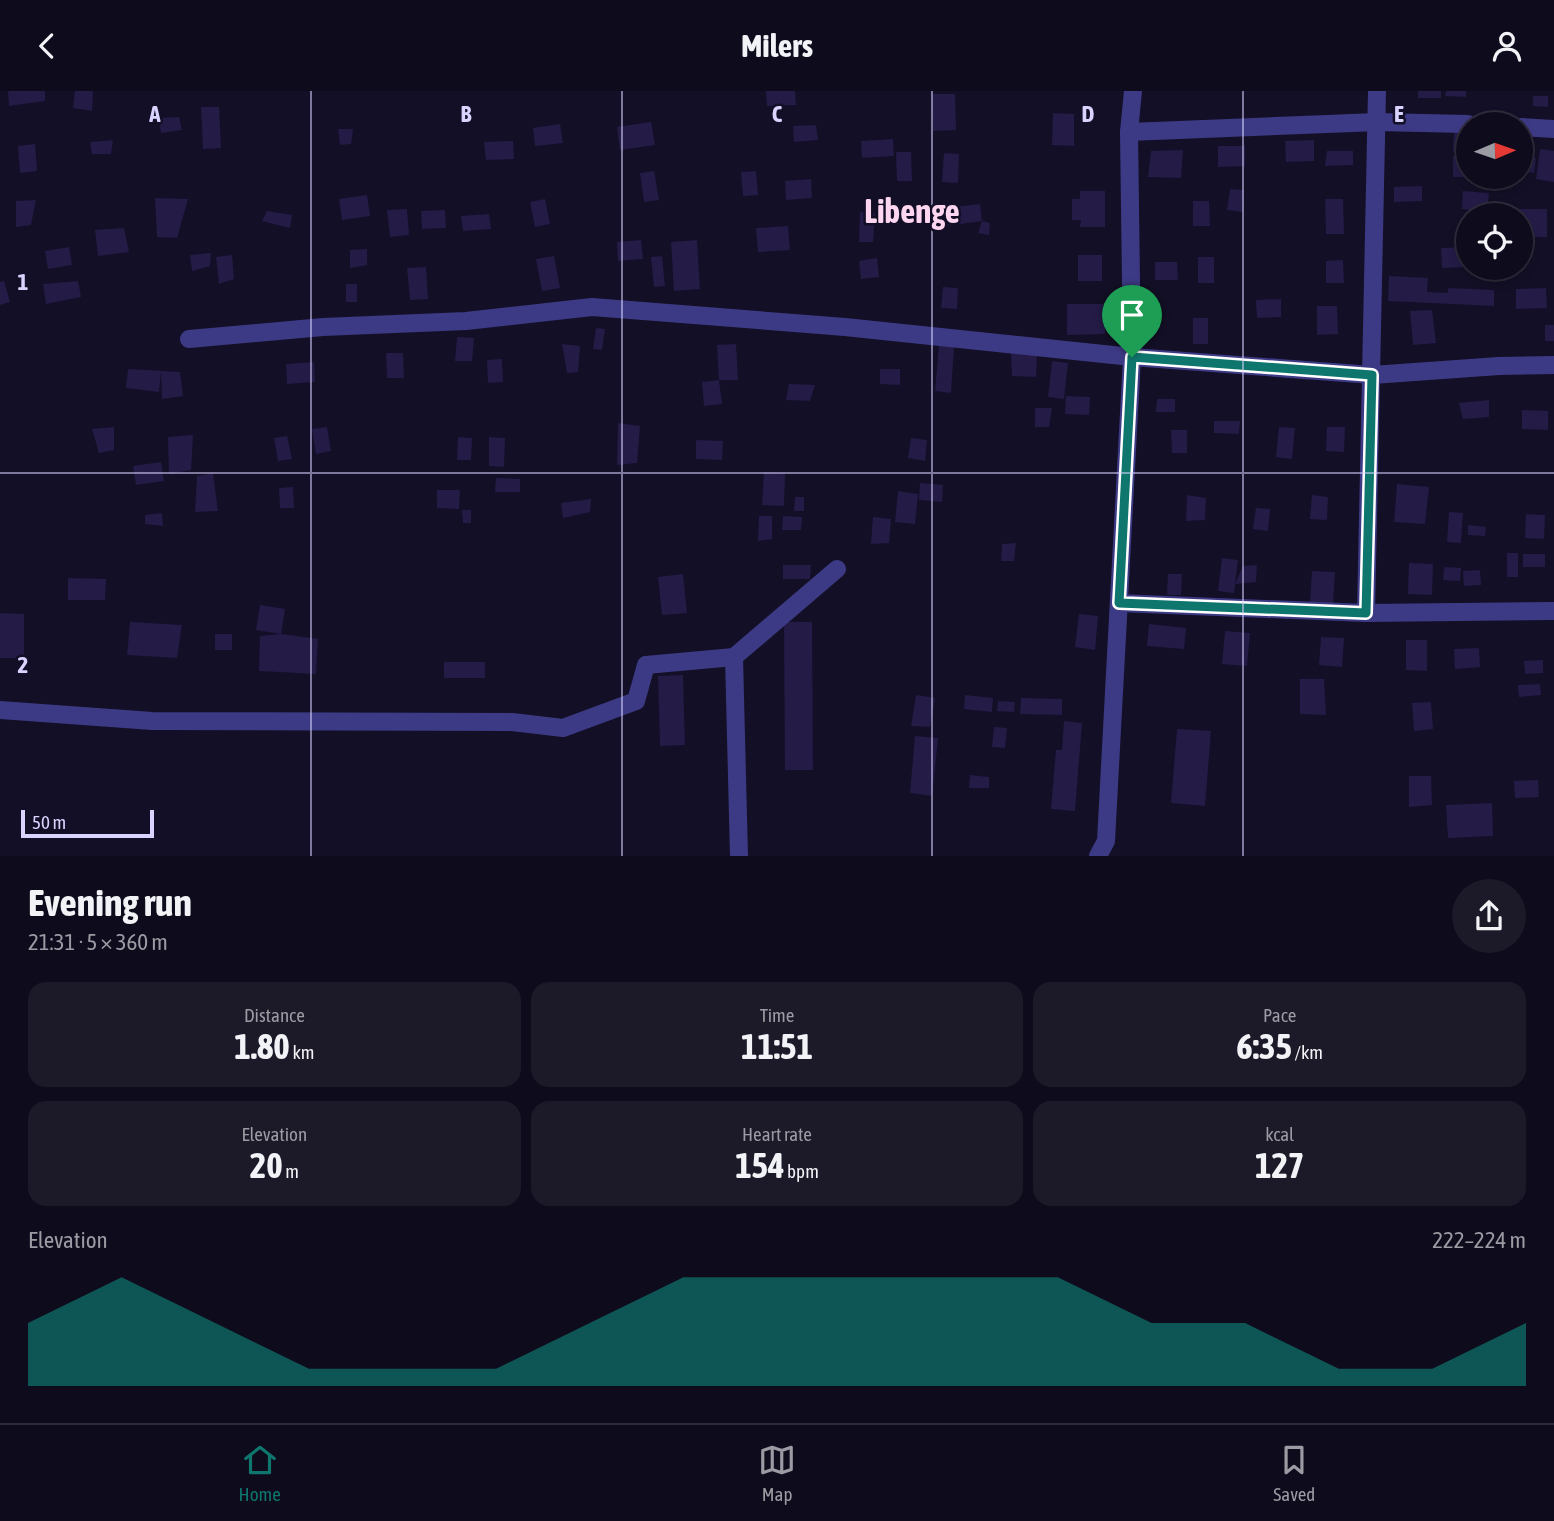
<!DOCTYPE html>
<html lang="en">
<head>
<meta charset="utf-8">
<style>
  body { margin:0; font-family:"Asap Condensed",sans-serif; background:#1c1929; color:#f1f3f6; height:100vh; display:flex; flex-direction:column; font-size:26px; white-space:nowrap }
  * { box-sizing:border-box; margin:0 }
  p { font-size:23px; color:#9b9ba3 }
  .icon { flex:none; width:38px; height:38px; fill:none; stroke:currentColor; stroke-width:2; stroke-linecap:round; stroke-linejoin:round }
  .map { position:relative; height:765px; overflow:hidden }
  .drawer { display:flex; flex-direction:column; background:#0e0b1c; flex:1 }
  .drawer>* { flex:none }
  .needle { width:46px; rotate:88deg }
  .controls { position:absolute; left:1456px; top:21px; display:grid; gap:14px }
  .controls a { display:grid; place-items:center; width:77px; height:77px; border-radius:50%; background:#0e0b1c; box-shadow:0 4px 10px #0003,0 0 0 2px #2e2b3b; font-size:35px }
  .scale { position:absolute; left:21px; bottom:18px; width:133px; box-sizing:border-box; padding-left:7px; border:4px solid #d9d4ff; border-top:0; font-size:19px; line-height:24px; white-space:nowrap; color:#d9d4ff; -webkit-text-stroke:5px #130f26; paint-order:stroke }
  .pin { position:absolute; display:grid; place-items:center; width:60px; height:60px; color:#fff; margin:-72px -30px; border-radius:50% 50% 50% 0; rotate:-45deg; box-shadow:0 0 7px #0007 }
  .pin .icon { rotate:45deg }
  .round { display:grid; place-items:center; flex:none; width:74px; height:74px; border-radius:37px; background:#1c1929 }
  .overview { display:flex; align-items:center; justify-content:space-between; height:119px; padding:0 28px }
  h1 { font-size:38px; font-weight:700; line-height:52px }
  .stats { display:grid; grid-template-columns:repeat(3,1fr); gap:10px; height:119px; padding:7px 28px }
  .stats div { display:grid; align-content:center; border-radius:18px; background:#1c1929; text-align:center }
  .stats b { font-size:35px; font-weight:700 }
  .stats small { font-size:19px; font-weight:400 }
  .stats p { font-size:19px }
  .chart { height:196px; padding:14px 28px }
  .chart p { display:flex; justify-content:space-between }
  .chart svg { width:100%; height:126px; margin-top:7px; fill:#0f766e; opacity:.7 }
  header { display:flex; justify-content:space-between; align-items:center; height:91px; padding:0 28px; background:#0e0b1c; font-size:32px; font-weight:700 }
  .dock { display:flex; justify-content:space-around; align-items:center; height:98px; border-top:2px solid #2e2b3b; background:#0e0b1c; font-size:19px; color:#9b9ba3 }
  .dock a { display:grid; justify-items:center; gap:4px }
  .dock .on { color:#0f766e }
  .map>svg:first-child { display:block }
  .building { fill:#241b47 }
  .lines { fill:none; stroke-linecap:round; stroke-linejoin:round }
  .minor { stroke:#3d3a85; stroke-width:18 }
  .route-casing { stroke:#fff; stroke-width:14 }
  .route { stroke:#0f766e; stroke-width:9 }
  .grid { fill:none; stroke:#d9d4ff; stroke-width:2; stroke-opacity:0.55 }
  .labels { text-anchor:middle; stroke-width:5; stroke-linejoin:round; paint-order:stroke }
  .town-label { font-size:33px; font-weight:bold; fill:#ffd6f0; stroke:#130f26 }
  .grid-label { font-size:23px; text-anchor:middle; font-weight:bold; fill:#d9d4ff; stroke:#130f26; stroke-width:5; stroke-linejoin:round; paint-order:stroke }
</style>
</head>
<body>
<header><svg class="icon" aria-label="back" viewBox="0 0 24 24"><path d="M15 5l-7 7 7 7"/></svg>Milers<svg class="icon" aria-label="person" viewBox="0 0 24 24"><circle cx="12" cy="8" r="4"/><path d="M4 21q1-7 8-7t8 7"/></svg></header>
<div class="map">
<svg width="1554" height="765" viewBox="0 0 1554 765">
  <rect width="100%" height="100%" fill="#130f26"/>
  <!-- building -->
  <g class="building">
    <path d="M8,0H45V10L9,15Z"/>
    <path d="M75,0H93L92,20L73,17Z"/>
    <path d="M766,0H795L796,14L767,15Z"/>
    <rect x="1418" y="0" width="23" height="7"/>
    <path d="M1446,0H1466V6L1445,5Z"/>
    <path d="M932,3H955L956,39L933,40Z"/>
    <path d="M1533,5H1548V16L1533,15Z"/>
    <path d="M201,16H219L221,57L203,58Z"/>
    <path d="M1053,22L1074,23V55L1052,54Z"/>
    <path d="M179,26L182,39L161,42L159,27Z"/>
    <path d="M651,31L655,54L620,59L617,36Z"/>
    <path d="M560,33L563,52L535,55L533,37Z"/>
    <path d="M816,34L818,49L794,51L793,35Z"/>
    <path d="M338,38H353L351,53L340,54Z"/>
    <path d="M1454,40L1468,41L1466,62L1453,61Z"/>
    <path d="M893,48L894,65L862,67L861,50Z"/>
    <path d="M113,49L111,63H92L90,51Z"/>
    <path d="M1314,49V70L1286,71L1285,50Z"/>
    <path d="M513,50L514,68L486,69L484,51Z"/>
    <path d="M35,53L37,80L20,82L18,55Z"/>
    <path d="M1218,55H1245V75L1218,76Z"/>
    <path d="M1540,58L1554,60V91L1536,88Z"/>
    <path d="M1183,59L1181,87L1148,86L1151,60Z"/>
    <path d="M1327,60H1353V74L1325,75Z"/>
    <path d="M896,61H911L912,90H897Z"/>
    <path d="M944,62L959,63L958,92L942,91Z"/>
    <path d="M1468,64V86H1453V65Z"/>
    <path d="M1521,65L1536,67L1534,82L1521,80Z"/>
    <path d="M654,80L659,109L644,111L640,82Z"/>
    <path d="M756,80L758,104L743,105L741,81Z"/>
    <path d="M811,88L812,107L786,109L785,90Z"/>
    <path d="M1422,95V110L1394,111V96Z"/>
    <path d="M1230,98L1244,99L1243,121L1227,119Z"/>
    <path d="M1080,100H1105V136H1080L1081,129H1072V108H1080Z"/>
    <path d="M1463,100L1489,102L1487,121L1462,118Z"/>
    <path d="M367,104L370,125L342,129L339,108Z"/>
    <path d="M155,107L188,108L177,147L157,146Z"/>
    <path d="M545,108L550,133L535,136L530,111Z"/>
    <path d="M1325,108H1343L1344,143H1326Z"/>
    <path d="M36,109L31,134L16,136V110Z"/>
    <path d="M1193,110H1209L1210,135H1193Z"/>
    <path d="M980,113L982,130L990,132L989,144L978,142L982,130L946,135L944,117Z"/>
    <path d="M407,118L409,144L390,146L387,119Z"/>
    <path d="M1507,118H1547V146H1521V124H1507Z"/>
    <path d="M445,119L446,137L422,138L421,120Z"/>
    <path d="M267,120L292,124L290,137L262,130Z"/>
    <path d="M860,121L875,122L873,151H859Z"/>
    <path d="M489,123L491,138L463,140L461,125Z"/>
    <path d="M788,135L790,159L758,161L756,137Z"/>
    <path d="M124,137L129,161L98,165L95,139Z"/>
    <path d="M641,149L643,168L618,170L617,151Z"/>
    <path d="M697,149L700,198L674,200L671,151Z"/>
    <path d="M69,156L72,174L48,178L45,160Z"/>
    <path d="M1468,156V176L1442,177L1441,157Z"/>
    <path d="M367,158V174L350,177V159Z"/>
    <path d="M211,162L210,175L192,180L190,164Z"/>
    <path d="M232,164L234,188L219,193L216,166Z"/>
    <rect x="1078" y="164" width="24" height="26"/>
    <path d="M554,165L560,197L542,200L536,168Z"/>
    <path d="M662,165L665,195L654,196L651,166Z"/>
    <rect x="1198" y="166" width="16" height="26"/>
    <path d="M877,167L879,186L861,188L859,170Z"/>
    <path d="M1343,169L1344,192H1326V170Z"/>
    <path d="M1155,171H1177L1178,189H1155Z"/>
    <path d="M426,176L428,208L410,209L407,177Z"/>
    <path d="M1389,185L1428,187L1427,201L1448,202V197L1494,199V215L1388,210Z"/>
    <path d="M4,190L10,211L0,214V191Z"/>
    <path d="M78,190L81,206L46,213L43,193Z"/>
    <rect x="346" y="193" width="11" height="18"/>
    <path d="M943,196L958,197L957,218L941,217Z"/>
    <path d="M1546,197L1547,217L1516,218V198Z"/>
    <path d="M1281,208V226L1257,227L1256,209Z"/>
    <path d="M1067,213H1105V243L1067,244Z"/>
    <path d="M1317,215H1337L1338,243L1317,244Z"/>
    <path d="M1432,219L1436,252L1413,254L1410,220Z"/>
    <rect x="1193" y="227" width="15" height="26"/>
    <rect x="1545" y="234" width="9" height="16"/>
    <path d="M596,237L605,238L602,259L593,258Z"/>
    <path d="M457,246L474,247L472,270H455Z"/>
    <path d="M562,253L580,255L578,281L567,282Z"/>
    <path d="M736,253L738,289H719L717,254Z"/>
    <path d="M939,254L954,256L951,302L935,300Z"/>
    <path d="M1011,261L1037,263L1036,286L1012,285Z"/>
    <path d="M386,262H403L404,287H387Z"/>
    <path d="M502,268L503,291L488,292L487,269Z"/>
    <path d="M1052,270L1068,272L1064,308L1048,306Z"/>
    <path d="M314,271L315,291L287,293L286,273Z"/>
    <path d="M128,278L180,281L183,305L162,308L161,281L159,301L126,297Z"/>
    <path d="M880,278H900V294L880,293Z"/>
    <path d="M719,289L722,313L704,315L702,291Z"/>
    <path d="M789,293L815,294L810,310L786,309Z"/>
    <path d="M1066,305L1090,306L1089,324L1065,323Z"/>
    <path d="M1157,308H1175V321H1156Z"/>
    <path d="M1489,309V326L1463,328L1459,312Z"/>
    <path d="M1035,317H1052L1049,336H1035Z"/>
    <path d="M1522,319L1548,320V339L1522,338Z"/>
    <path d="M1214,330H1240L1239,343L1214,342Z"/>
    <path d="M618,332L640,335L637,372L617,374Z"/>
    <path d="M114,336V359L99,362L92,338Z"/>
    <path d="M327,336L331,360L316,363L312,338Z"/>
    <path d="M1279,336L1295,337L1292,368L1276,366Z"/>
    <path d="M1327,336H1345L1344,361L1326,360Z"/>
    <path d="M1171,339H1187V362H1172Z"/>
    <path d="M193,344L191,379L169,383L168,346Z"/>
    <path d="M287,345L292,368L278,370L274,347Z"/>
    <path d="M458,346L472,347L471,369H457Z"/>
    <path d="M489,346L505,347L504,376L489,375Z"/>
    <path d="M911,347L927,349L925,370L908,367Z"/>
    <path d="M696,349L723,350L722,369L696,368Z"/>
    <path d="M161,371L164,390L136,394L133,375Z"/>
    <path d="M764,381L785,382L784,415L762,414Z"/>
    <path d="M213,382L218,420L195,421L197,385Z"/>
    <path d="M496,387L520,388V401H495Z"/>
    <path d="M920,392L943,394L942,411L919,409Z"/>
    <path d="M1397,393L1429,396L1425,433L1394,431Z"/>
    <path d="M293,396L294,417H280L279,397Z"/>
    <path d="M437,399H460L459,418L437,417Z"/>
    <path d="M898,400L918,403L915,433L895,431Z"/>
    <path d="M1187,404L1206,407L1205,429L1186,430Z"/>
    <path d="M1312,404L1328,406L1327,429L1310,428Z"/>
    <path d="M795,406H804V420H794Z"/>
    <path d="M591,408L590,421L563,427L561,412Z"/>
    <path d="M1256,417L1270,418L1268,440L1253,438Z"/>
    <path d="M462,419H471V432H463Z"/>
    <path d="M1449,421L1463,422L1461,452L1447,451Z"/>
    <path d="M162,422L163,435L145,433V424Z"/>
    <path d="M1526,423L1545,424L1544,448L1525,447Z"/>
    <path d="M759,425H772V448L758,450Z"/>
    <path d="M783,425L802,426L801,439H782Z"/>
    <path d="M873,426L891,428L889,452L871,453Z"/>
    <path d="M1468,434L1486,436L1485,445L1468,444Z"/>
    <path d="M1016,452L1014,470H1001L1002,453Z"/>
    <rect x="1507" y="462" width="11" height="24"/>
    <rect x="1523" y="463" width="22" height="13"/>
    <path d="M1222,467L1238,469L1234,502L1218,500Z"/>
    <path d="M1409,472L1433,473L1432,504L1408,503Z"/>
    <path d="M783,474H811L810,488H783Z"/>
    <path d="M1257,474L1256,491L1235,493L1243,475Z"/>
    <path d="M1444,476L1461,477L1460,490L1443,489Z"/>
    <path d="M1480,479L1481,494L1464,495L1463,480Z"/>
    <path d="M1312,480L1335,481L1333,513L1310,512Z"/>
    <path d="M683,483L687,522L662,524L658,486Z"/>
    <path d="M1168,483H1182L1181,504H1167Z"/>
    <path d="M68,487L106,488L105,509H68Z"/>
    <path d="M260,514L285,518L281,543L318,548L316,583L259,580L260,545L281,543L256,539Z"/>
    <path d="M0,522L24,523V567H0Z"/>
    <path d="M1079,523L1098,525L1095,559L1075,556Z"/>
    <path d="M130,531L182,534L177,567L127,564Z"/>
    <path d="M784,531H812L813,679H785Z"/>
    <path d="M1149,533L1186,537L1184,558L1147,555Z"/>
    <path d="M1225,540L1250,542L1247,575L1222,573Z"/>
    <rect x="215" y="543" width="17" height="16"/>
    <path d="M1321,546L1344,547L1342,576L1319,574Z"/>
    <path d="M1406,549H1427V580L1406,579Z"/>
    <path d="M1479,557L1480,576L1455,578L1454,558Z"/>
    <path d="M1543,569V582L1525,583L1524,570Z"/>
    <rect x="444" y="571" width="41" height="16"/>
    <path d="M683,584L685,654L660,655L658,585Z"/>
    <path d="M1300,588H1324L1326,624L1300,623Z"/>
    <path d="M1540,593L1541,604L1519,606L1518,594Z"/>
    <path d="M916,604L935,607L930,636L911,635Z"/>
    <path d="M965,604L993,607L992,621L964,618Z"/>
    <path d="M1021,607L1062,608V624L1020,623Z"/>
    <path d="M998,610L1015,611L1014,621L997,620Z"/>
    <path d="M1431,611L1433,638L1414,640L1412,612Z"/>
    <path d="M1064,630L1082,632L1075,720L1051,718L1056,659H1062Z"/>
    <path d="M994,636L1007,637L1005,657L992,656Z"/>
    <path d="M1177,638L1211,640L1205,715L1171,712Z"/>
    <path d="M915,645L938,647L932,705L910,702Z"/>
    <path d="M970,684L989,686V697H969Z"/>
    <path d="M1409,685H1431L1432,714L1409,716Z"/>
    <path d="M1538,689L1539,706L1515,707L1514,690Z"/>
    <path d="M1492,712L1493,745L1448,747L1446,714Z"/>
  </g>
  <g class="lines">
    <!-- minor -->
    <g class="minor">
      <path d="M1521,36L1554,38"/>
      <path d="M1129,41L1377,31L1468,33"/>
      <path d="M189,248L323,236L466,230L592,216L845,236L1132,266L1372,284L1499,275L1554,274"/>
      <path d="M1119,512L1366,522L1554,520"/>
      <path d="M1366,522L1377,0"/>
      <path d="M734,566L739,765"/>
      <path d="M0,619L152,630L512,631L563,637L636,610L646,574L734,566L837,478"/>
      <path d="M1098,765L1106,750L1132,266L1129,41L1133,0"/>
    </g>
  </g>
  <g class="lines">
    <defs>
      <path id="route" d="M1132,266L1372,284L1366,522L1119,512Z"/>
    </defs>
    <!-- route casing -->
    <use href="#route" class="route-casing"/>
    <!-- route -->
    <use href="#route" class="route"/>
  </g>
  <!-- grid -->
  <path class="grid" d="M311,0V765M622,0V765M932,0V765M1243,0V765M0,382H1554"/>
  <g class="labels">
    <!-- town labels -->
    <g class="town-label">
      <text x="912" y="132">Libenge</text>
    </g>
  </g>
  <g class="grid-label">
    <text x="155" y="31">A</text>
    <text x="466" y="31">B</text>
    <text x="777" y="31">C</text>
    <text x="1088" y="31">D</text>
    <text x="1399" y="31">E</text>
    <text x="23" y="199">1</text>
    <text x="23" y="582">2</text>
  </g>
</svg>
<div class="controls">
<a><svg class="needle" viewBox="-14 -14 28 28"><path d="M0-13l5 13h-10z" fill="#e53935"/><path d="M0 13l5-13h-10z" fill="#9b9ba3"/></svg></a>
<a><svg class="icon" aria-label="locate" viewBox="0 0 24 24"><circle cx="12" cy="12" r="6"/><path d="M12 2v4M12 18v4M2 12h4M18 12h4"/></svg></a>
</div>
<div class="scale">50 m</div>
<div class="pin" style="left:1132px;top:266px;background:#1e9e55"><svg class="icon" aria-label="arrive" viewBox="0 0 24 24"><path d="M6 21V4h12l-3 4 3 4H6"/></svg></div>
</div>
<section class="drawer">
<div class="overview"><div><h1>Evening run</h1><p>21:31 · 5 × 360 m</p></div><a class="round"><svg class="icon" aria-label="share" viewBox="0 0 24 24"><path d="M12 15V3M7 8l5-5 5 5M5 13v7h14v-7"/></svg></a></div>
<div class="stats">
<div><p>Distance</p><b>1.80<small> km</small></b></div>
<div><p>Time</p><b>11:51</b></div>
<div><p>Pace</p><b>6:35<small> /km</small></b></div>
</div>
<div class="stats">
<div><p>Elevation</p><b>20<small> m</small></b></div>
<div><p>Heart rate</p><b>154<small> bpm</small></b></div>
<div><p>kcal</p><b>127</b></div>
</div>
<div class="chart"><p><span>Elevation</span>222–224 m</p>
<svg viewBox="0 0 160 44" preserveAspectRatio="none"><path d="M0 44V22L10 6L20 22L30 38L40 38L50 38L60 22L70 6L80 6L90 6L100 6L110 6L120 22L130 22L140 38L150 38L160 22V44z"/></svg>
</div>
</section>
<nav class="dock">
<a class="on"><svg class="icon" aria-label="home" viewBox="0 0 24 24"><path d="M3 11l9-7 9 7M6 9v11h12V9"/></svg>Home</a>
<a><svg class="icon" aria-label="map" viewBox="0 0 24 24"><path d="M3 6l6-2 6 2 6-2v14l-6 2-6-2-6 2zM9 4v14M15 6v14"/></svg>Map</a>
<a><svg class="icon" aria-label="saved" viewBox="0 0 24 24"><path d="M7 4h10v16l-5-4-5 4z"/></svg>Saved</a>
</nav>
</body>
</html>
